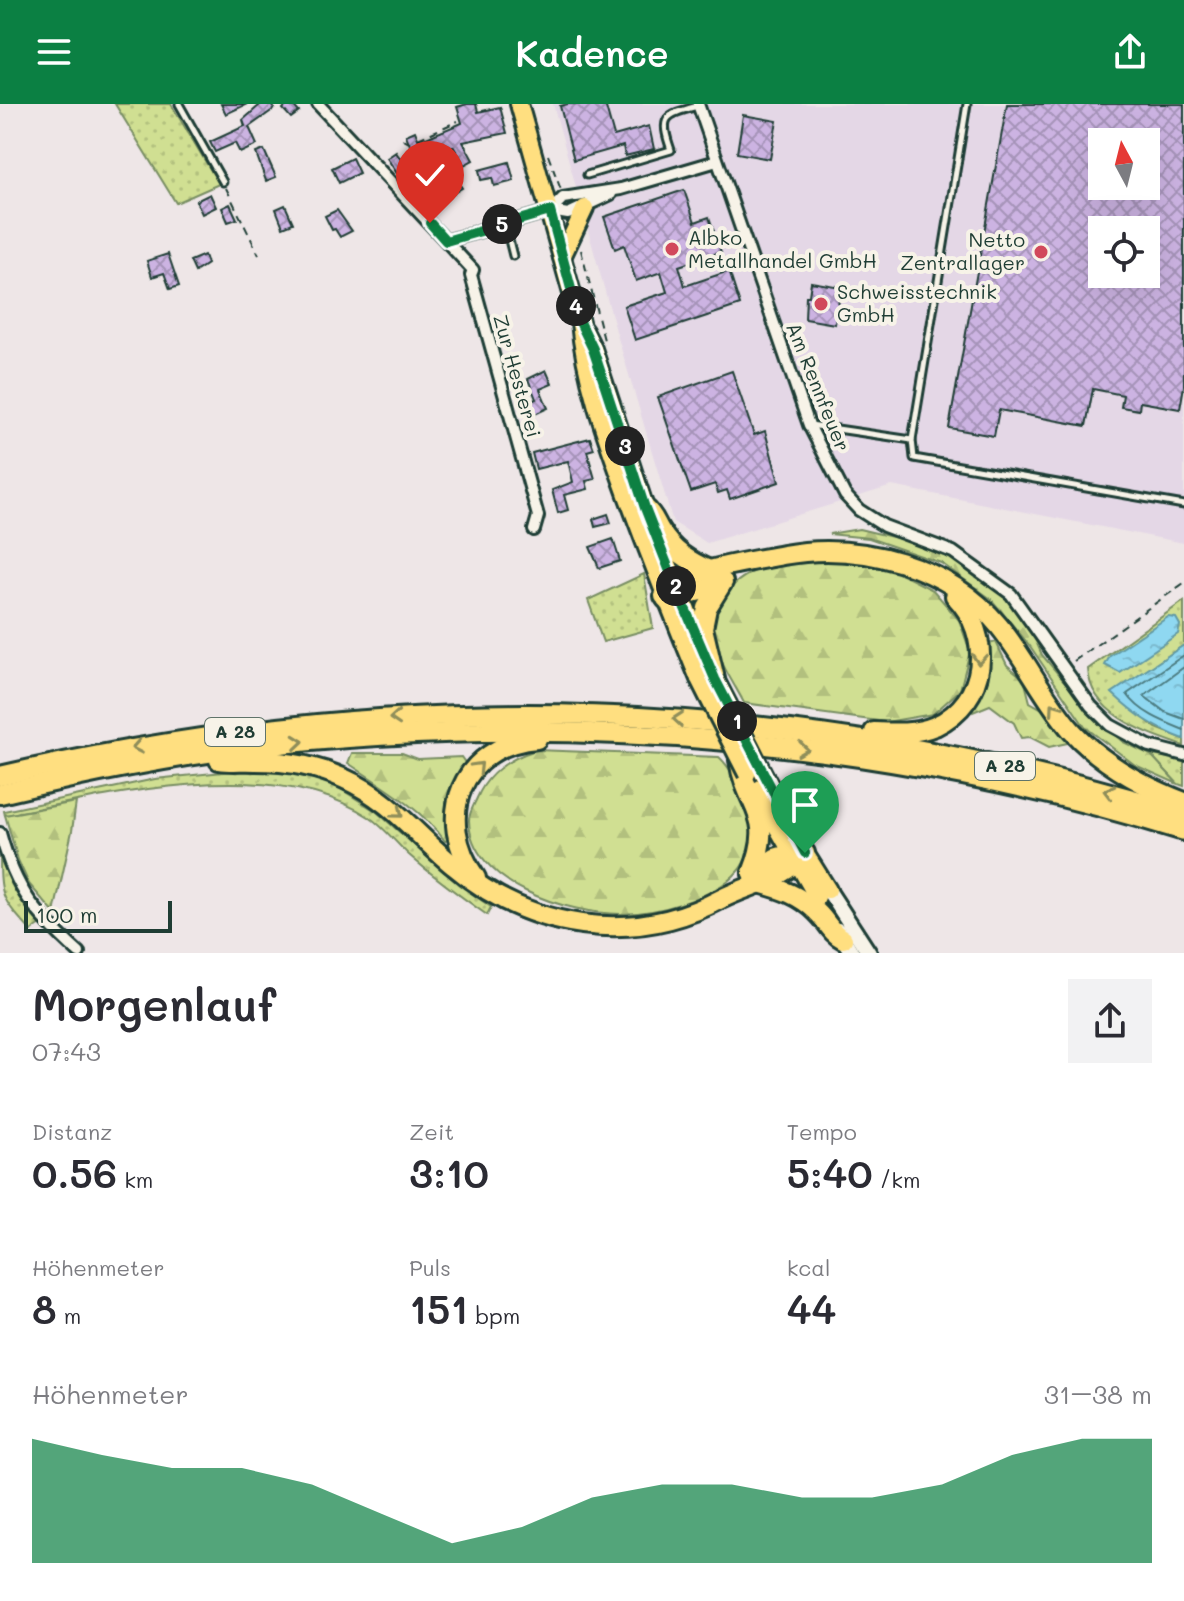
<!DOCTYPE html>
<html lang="de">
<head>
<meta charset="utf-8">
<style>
  body { margin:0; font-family:Mali,sans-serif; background:#f2f2f3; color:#2b2b33; height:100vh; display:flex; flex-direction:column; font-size:30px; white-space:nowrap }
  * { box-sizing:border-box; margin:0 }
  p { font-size:26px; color:#7c7c81 }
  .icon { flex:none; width:44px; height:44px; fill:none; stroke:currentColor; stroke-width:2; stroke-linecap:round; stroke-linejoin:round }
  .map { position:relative; height:849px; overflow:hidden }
  .drawer { display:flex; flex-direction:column; background:#fff; flex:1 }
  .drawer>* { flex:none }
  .needle { width:52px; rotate:353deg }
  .tools { position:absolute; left:1088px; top:24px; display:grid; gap:16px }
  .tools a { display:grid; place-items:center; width:72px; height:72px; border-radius:0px; background:#fff; box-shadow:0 8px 32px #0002; font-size:40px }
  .scale { position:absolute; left:24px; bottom:20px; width:148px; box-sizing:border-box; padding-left:8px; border:4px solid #1f3d34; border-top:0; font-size:22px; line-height:28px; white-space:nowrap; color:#1f3d34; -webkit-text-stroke:6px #f7f3e8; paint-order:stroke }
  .pin { position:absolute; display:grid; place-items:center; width:68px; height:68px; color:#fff; margin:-82px -34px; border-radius:50% 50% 50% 0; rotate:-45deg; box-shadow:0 0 8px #0007 }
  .pin .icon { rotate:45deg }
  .km { position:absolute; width:40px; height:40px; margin:-20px; border-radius:50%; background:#222; color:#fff; font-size:22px; line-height:40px; text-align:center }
  .round { display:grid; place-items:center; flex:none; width:84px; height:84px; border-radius:0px; background:#f2f2f3 }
  .overview { display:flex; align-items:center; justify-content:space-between; height:136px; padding:0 32px }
  h1 { font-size:44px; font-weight:600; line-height:60px }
  .figures { display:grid; grid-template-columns:repeat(3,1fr); gap:12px; height:136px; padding:8px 32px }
  .figures div { display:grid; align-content:center }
  .figures b { font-size:40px; font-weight:600 }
  .figures small { font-size:22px; font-weight:400 }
  .figures p { font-size:22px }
  .chart { height:224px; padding:16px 32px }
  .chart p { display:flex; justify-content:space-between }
  .chart svg { width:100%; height:144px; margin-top:8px; fill:#0b8043; opacity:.7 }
  header { display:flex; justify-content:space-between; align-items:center; height:104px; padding:0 32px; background:#0b8043; color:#fff; font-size:36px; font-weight:600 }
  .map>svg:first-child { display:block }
  .built { fill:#e4d7e6; fill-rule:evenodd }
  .grass { fill:url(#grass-dots); stroke:#788e63; stroke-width:2 }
  .forest { fill:url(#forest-firs); stroke:#788e63; stroke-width:2 }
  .water { fill:url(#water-ripples); stroke:#629aa5; stroke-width:2 }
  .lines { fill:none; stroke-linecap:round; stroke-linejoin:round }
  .shore { stroke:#4c7b80; stroke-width:2 }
  .building { fill:url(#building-cross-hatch); stroke:#1f3d34; stroke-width:2; fill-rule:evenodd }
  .lane-casing { stroke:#1f3d34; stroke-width:11 }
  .street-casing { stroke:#1f3d34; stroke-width:16 }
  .secondary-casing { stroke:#1f3d34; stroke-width:20 }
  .primary-casing { stroke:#1f3d34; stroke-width:22 }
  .highway-casing { stroke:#1f3d34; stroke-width:24 }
  .path { stroke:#1f3d34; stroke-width:2; stroke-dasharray:8 6; stroke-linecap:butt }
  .lane { stroke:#f7f3e8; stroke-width:5 }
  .street { stroke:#f7f3e8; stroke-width:10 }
  .secondary { stroke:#f7f3e8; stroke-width:14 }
  .primary { stroke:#ffdf80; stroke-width:16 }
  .highway { stroke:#ffdf80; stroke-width:18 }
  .primary-bridge-casing { stroke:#1f3d34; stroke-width:22; stroke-linecap:butt }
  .primary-bridge { stroke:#ffdf80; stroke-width:16 }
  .oneway { stroke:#8f8e5a }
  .route-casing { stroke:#fff; stroke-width:16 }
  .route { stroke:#0b8043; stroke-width:10 }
  .poi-dot { fill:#d1495b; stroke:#f7f3e8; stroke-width:3 }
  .labels { text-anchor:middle; stroke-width:8; stroke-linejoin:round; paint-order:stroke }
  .shield { fill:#f7f3e8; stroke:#60746a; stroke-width:2 }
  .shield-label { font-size:18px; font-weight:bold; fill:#1f3d34 }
  .poi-label { font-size:20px; fill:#1f3d34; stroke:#f7f3e8; text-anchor:start }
  .street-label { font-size:20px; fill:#1f3d34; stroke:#f7f3e8 }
</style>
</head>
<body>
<header><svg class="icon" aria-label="menu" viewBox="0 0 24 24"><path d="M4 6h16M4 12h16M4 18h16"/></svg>Kadence<svg class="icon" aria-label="share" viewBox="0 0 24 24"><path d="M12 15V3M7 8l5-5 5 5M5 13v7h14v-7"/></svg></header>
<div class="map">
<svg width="1184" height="849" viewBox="0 0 1184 849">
  <defs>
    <pattern id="grass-dots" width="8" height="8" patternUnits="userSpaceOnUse" patternTransform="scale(2)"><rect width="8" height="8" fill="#d0df92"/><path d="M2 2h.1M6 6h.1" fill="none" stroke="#b2c07e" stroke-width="1.8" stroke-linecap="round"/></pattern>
    <pattern id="forest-firs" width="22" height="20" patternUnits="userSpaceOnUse" patternTransform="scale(2)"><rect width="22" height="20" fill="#d0df92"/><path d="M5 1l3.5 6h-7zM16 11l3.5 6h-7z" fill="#b2c07e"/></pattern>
    <pattern id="water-ripples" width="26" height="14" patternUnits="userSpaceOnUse" patternTransform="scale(2)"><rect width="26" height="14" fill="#8fd8f1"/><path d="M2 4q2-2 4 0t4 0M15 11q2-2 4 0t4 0" fill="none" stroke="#7bbacf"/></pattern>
    <pattern id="building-cross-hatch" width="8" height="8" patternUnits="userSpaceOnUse" patternTransform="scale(2)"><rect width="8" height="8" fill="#ccb3e2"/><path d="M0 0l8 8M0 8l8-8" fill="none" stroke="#a593b8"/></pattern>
  </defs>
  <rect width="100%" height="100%" fill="#eee6e7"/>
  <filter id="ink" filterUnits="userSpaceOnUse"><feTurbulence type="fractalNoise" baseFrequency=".0125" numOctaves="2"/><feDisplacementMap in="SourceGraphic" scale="16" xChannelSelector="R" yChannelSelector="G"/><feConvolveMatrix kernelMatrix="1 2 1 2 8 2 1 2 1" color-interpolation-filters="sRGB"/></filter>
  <g filter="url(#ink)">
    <!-- built -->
    <path class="built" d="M553,0H1184V439L892,382L707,439L673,418L618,234ZM1102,38H1146V82H1102ZM1102,126H1146V170H1102Z"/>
    <!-- grass -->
    <g class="grass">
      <path d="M115,0H171L219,80L176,99Z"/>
      <path d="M644,470L653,524L603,538L588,496Z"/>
      <path d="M1184,497V541L1113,589L1156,624L1184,635V642C1147,629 1090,611 1088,565Z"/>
      <path d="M1151,651L1184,656V682L1178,680Z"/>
      <path d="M233,667L290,668L333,680L377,708L458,780L491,803L487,811C460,792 434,773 409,751C396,739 384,723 369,713C273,649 111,691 5,711L4,707L155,675Z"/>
      <path d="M0,745C10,782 16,791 42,819L31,827C0,793 0,793 0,745Z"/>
    </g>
    <!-- forest -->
    <g class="forest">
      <path d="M859,425L918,439L956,454L1008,493L1031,526L1042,551L1098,617L1123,638L1151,651L1178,680L1135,661L1085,623L1030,542L991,495L941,459L869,434L829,430Z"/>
      <path d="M817,455L881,460L933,486L959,516L970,547L960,586L933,610L886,618L744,599C736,583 724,566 718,549C704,514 722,482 755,467C773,459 798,458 817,455Z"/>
      <path d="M996,538L1007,561L1024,575L1030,598L1051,610L1072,638L1049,643L1030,633L1021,634L1014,619L990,601L973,608L971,602C984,582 989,564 989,540Z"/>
      <path d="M536,646L719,653C737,669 762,722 750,746C747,753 743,762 738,767C715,795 655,810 621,810C568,810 470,780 469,716C469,709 474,701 477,694C488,668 510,654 536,646Z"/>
      <path d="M352,649H402L418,655L461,653L471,667L452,735L445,737C421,704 382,682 348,659Z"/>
      <path d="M76,698L72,727L54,809L29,780L18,756L5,711Z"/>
    </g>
    <!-- water -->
    <g class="water">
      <path d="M1168,513L1176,514L1180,521L1178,530L1120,569L1105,561L1110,552Z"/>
      <path d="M1184,541V635C1155,624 1134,610 1112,589Z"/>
    </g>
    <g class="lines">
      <!-- shore -->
      <g class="shore">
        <path d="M1184,551L1127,590C1140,609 1164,618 1184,626"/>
        <path d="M1184,563L1144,592L1165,608L1184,615"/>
      </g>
    </g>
    <!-- building -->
    <g class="building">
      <path d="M221,0H247L226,10Z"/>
      <path d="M261,0H270L274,5L249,23L257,41L240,49L235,39L215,48L210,38L245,22L243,16Z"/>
      <path d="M288,0H292L299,8L291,14L283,5Z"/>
      <path d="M467,0H476L478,8L500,3L507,29L463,38L473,56L464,61L453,42L433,50L435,54L418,61L406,31L415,27L419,37L462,19L457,3Z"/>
      <path d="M568,0H605L614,32L649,22L654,45L625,52L623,42L574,56L560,2Z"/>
      <path d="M1007,0H1184V282L1180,305L1140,298L1139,306L1121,303L1123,291L1093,285L1086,322L999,306L994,332L949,324ZM1102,38H1146V82H1102ZM1102,126H1146V170H1102Z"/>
      <path d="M743,11L777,17L770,55L737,49Z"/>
      <path d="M264,46L276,73L266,77L256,49Z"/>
      <path d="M396,48L409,68L400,74L387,54Z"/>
      <path d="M352,54L359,69L339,79L332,64Z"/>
      <path d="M509,58L514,77L494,82L492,74L481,76L479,66Z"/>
      <path d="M455,73L462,84L442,96L435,84Z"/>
      <path d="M684,86L695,118L709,113L721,148L679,162L685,182L729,167L740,201L635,236L624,202L667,188L661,168L636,177L624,141L615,145L604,113Z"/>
      <path d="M210,90L216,103L202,110L196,97Z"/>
      <path d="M230,100L237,115L228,118L222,104Z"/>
      <path d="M285,101L293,119L283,123L276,105Z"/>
      <path d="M337,106L352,127L340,133L335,125L332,126L325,112Z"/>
      <path d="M168,150L179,182L170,185L164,169L152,173L147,157Z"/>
      <path d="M204,151L207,160L195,168L190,157Z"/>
      <path d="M811,178L841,183L835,220L805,215L806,192H809Z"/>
      <path d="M546,266L552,280L540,285L548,304L535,310L529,298L536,295L528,275Z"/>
      <path d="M732,267L754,331L765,327L779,378L730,395L727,386L718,389L715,380L691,388L658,293Z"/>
      <path d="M590,334L594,345L587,347L595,375L586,377L588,385L564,391L568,406L558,409L552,386L573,378L568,357L536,365L532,349Z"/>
      <path d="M608,410L611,419L595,423L593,415Z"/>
      <path d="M613,435L620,457L599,464L590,443Z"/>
    </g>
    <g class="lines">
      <defs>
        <g id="lane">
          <path d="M179,0L223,78"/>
          <path d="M967,0L912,336L914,354L1184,401"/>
          <path d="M587,71L671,46C659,12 665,11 698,2"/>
          <path d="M505,120L513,152"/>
          <path d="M810,321L912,336"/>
        </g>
        <g id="street">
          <path d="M318,0L446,137L550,107L563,94L621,85L717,57"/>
          <path d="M698,0L809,321L845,391L859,406L884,422L953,448L1011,490L1091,602L1110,621L1149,642L1184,651"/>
          <path d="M550,107L568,110L611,90"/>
          <path d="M446,137L473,166L471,171L538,412L534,426"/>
          <path d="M0,729C16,787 35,809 79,849"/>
        </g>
        <g id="secondary">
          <path d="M828,786L869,849"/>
          <path d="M838,826L852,849"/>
        </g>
        <g id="primary">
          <path d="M519,0L580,218C585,277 607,335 627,391C650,453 674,514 699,575"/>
          <path d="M562,153L585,104"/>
          <path d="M584,227L593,245L645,404L702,542"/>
          <path d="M765,673L803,746L828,786"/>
          <path d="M752,679L817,793"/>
        </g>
        <g id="highway">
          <path d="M645,404C653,410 655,418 660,426C672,447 689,457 711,467"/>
          <path d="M664,492C674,485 683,475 694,471C717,462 758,456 783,451C859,437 949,461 999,522C1026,555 1044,595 1072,627C1102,660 1143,682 1184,698"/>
          <path d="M666,495L705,486L720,479"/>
          <path d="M715,575L703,524L707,504L723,478"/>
          <path d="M874,628C894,629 916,630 935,622C989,597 993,531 955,492"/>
          <path d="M219,656C231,658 244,656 256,657C286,657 317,662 345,675C390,695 417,732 454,762C529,826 633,842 721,795C750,780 784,776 805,749"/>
          <path d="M739,656C747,708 776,708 752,769"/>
          <path d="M0,672C401,579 789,590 1184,710"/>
          <path d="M0,690C80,671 162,654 244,644C560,607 880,633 1184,727"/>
          <path d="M752,769L775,754L803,746"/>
          <path d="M476,774C433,714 461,641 537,635"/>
          <path d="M759,779C781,785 800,791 817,808C827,817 831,829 843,835"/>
        </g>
      </defs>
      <!-- lane casing -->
      <use href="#lane" class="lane-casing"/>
      <!-- street casing -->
      <use href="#street" class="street-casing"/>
      <!-- secondary casing -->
      <use href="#secondary" class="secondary-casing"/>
      <!-- primary casing -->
      <use href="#primary" class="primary-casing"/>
      <!-- highway casing -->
      <use href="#highway" class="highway-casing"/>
      <!-- path -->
      <g class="path">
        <path d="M402,35L409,39"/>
        <path d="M418,35L458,17"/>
        <path d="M548,51L561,86"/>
        <path d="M226,84L259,151"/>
        <path d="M581,146L604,236"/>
        <path d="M1074,557L1184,479"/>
      </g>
      <!-- lane -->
      <use href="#lane" class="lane"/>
      <!-- street -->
      <use href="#street" class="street"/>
      <!-- secondary -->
      <use href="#secondary" class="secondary"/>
      <!-- primary -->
      <use href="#primary" class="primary"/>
      <!-- highway -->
      <use href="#highway" class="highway"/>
      <defs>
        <g id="primary-bridge">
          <path d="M699,575L747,670"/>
          <path d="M715,575L765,673"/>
        </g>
      </defs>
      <!-- primary-bridge casing -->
      <use href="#primary-bridge" class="primary-bridge-casing"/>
      <!-- primary-bridge -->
      <use href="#primary-bridge" class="primary-bridge"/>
    </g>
    <!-- one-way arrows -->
    <defs><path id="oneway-chevron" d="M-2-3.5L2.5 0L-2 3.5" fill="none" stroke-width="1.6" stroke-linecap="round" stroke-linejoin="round" transform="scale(2)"/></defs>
    <g class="oneway">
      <use href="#oneway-chevron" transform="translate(979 555) rotate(94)"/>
      <use href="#oneway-chevron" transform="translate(1055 604) rotate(-125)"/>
      <use href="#oneway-chevron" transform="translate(395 614) rotate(176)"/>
      <use href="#oneway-chevron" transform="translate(678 615) rotate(-175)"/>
      <use href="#oneway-chevron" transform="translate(298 638) rotate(-6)"/>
      <use href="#oneway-chevron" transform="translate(137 643) rotate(169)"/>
      <use href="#oneway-chevron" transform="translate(803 645) rotate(7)"/>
      <use href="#oneway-chevron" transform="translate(478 663) rotate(-46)"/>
      <use href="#oneway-chevron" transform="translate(1109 688) rotate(-165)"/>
      <use href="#oneway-chevron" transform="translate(398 709) rotate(39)"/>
    </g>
  </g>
  <g class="lines" filter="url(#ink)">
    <defs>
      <path id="route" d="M430,119L446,137L550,107L580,218L593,245L645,404L676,483L715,575L805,749"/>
    </defs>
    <!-- route casing -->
    <use href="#route" class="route-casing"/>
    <!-- route -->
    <use href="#route" class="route"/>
  </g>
  <!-- markers -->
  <g class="poi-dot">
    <circle cx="672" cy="145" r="8"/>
    <circle cx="1041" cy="148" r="8"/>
    <circle cx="821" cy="200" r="8"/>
  </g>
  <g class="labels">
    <!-- shield labels -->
    <g class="shield">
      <rect x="205" y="614" width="60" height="28" rx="6"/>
      <rect x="975" y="648" width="60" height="28" rx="6"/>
    </g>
    <g class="shield-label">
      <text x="235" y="634">A 28</text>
      <text x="1005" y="668">A 28</text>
    </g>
    <!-- poi labels -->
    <g class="poi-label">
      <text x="688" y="141">Albko<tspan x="688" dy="23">Metallhandel GmbH</tspan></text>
      <text x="1025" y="143" text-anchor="end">Netto<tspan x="1025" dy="23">Zentrallager</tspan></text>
      <text x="837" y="195">Schweisstechnik<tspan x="837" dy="23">GmbH</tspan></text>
    </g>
    <!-- street labels -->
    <g class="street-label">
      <text transform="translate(517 272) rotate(74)" y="7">Zur Hesterei</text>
      <text transform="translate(818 283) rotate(68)" y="7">Am Rennfeuer</text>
    </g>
  </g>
</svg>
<div class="tools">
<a><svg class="needle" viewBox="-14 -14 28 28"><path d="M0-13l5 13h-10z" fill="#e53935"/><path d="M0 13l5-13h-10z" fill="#7c7c81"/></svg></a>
<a><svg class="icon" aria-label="locate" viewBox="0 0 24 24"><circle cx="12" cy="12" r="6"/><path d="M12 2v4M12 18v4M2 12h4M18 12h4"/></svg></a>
</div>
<div class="scale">100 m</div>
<div class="pin" style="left:805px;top:749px;background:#1e9e55"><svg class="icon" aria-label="arrive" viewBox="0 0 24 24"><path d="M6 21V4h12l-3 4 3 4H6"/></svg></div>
<div class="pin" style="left:430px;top:119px;background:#d93025"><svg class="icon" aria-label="check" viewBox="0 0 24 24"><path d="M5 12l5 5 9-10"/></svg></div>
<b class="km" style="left:737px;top:617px">1</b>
<b class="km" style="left:676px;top:482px">2</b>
<b class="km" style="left:625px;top:342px">3</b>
<b class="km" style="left:576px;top:202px">4</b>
<b class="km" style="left:502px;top:120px">5</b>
</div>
<section class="drawer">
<div class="overview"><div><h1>Morgenlauf</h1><p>07:43</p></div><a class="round"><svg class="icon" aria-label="share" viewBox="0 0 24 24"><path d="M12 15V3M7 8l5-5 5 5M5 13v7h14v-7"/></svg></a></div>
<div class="figures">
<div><p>Distanz</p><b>0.56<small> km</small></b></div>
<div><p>Zeit</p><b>3:10</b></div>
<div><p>Tempo</p><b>5:40<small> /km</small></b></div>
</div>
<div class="figures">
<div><p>Höhenmeter</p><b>8<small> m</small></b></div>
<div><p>Puls</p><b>151<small> bpm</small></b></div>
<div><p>kcal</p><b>44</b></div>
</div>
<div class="chart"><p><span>Höhenmeter</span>31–38 m</p>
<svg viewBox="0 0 160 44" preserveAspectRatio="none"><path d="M0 44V6L10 11L20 15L30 15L40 20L50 29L60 38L70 33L80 24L90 20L100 20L110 24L120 24L130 20L140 11L150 6L160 6V44z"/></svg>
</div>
</section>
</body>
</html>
